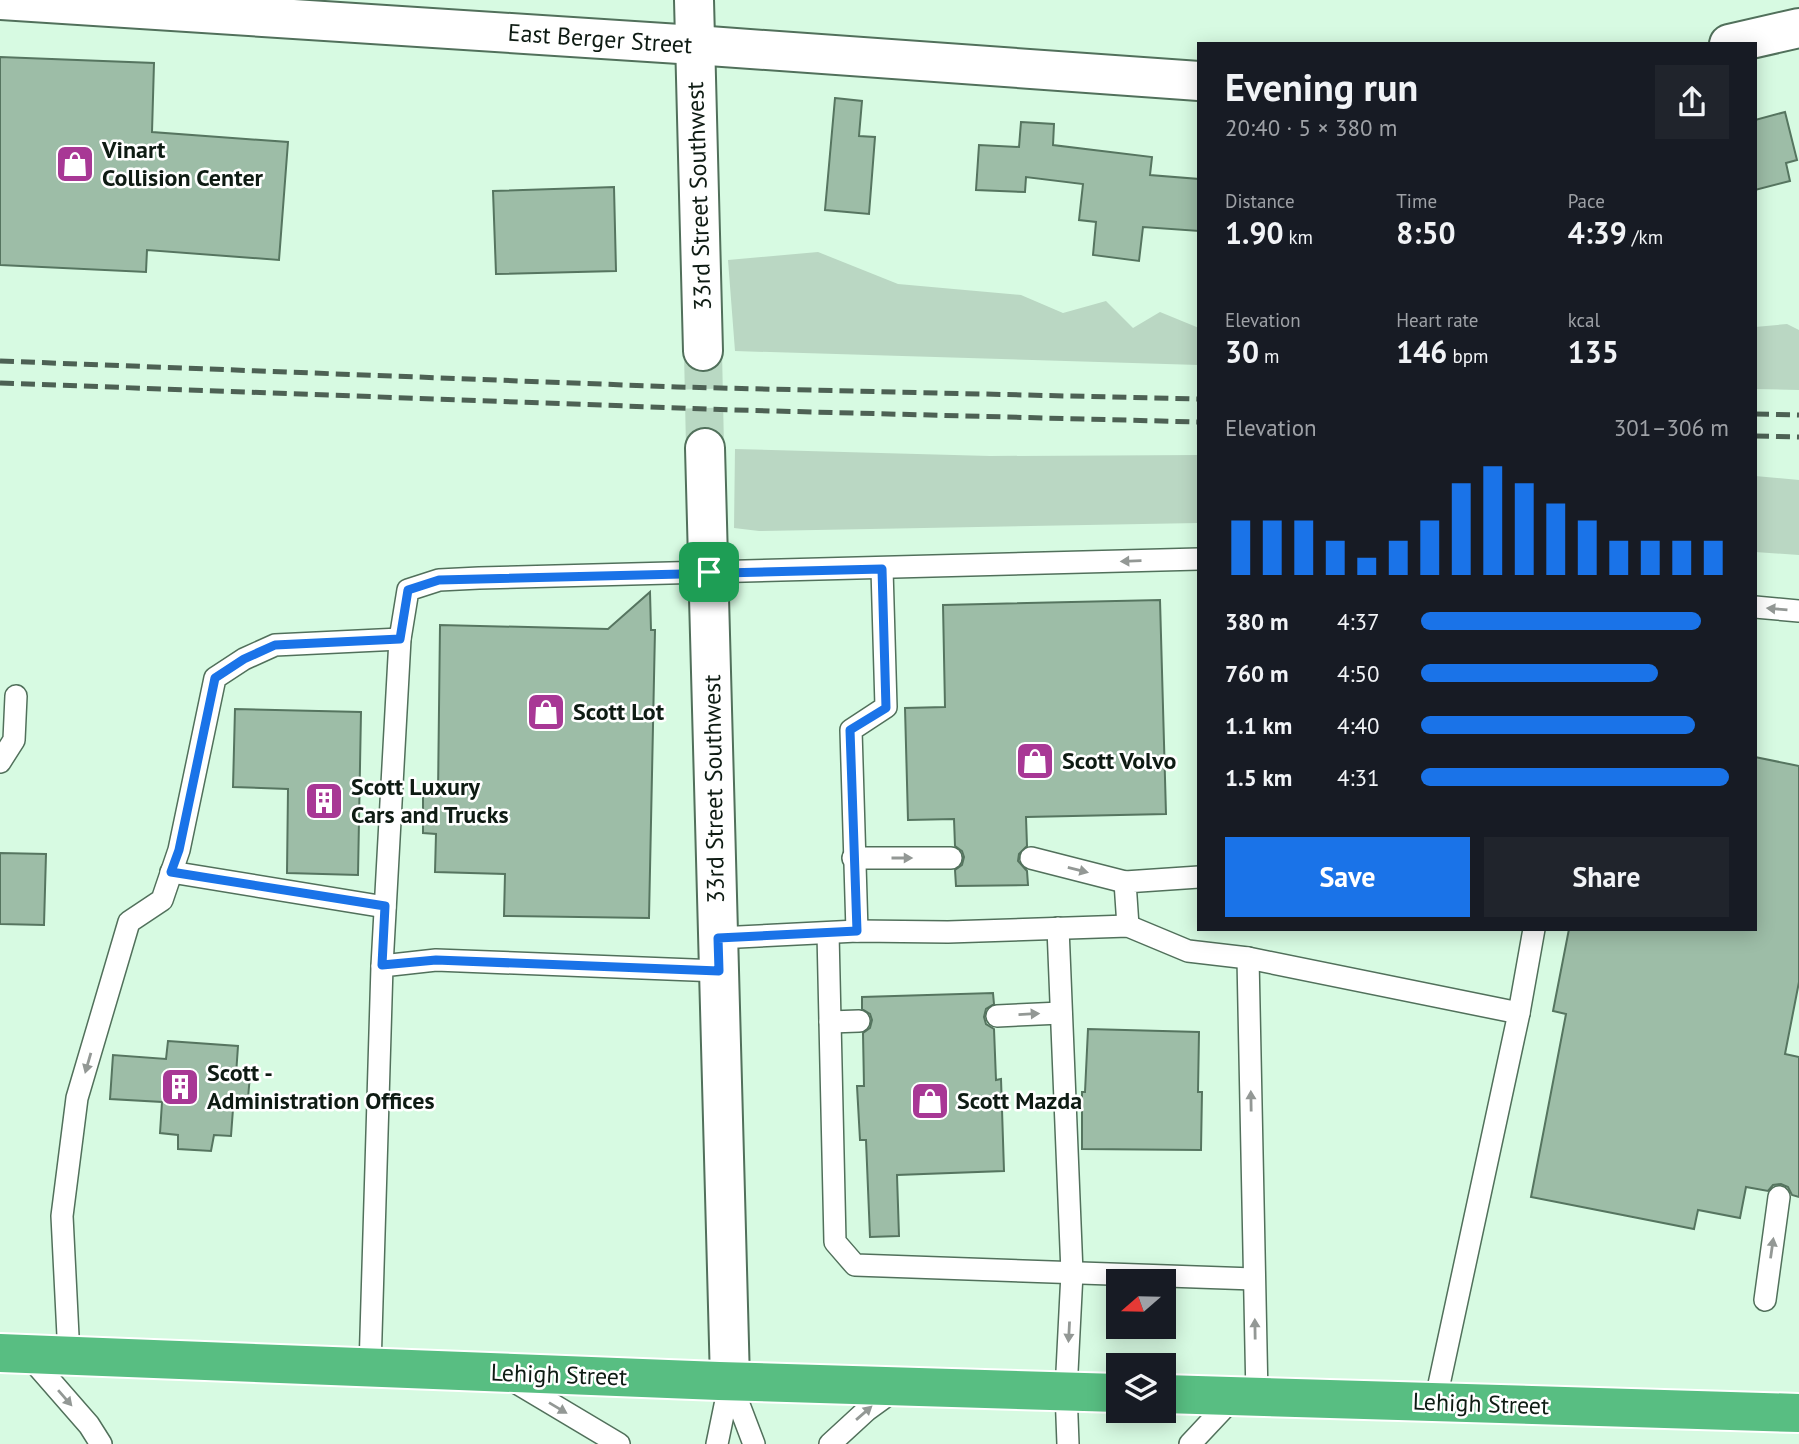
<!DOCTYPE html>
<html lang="en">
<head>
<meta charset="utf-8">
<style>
  body { margin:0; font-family:"PT Sans",sans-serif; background:#20242c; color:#f1f3f6; height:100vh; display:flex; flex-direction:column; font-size:26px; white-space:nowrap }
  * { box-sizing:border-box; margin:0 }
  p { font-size:23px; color:#9ea1a6 }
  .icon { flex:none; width:38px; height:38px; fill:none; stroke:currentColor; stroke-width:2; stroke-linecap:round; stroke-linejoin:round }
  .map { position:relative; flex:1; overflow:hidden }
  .details { position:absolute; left:1197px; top:42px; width:560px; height:889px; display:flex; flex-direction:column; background:#171b24; border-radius:0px; box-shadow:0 4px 18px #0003 }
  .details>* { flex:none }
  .needle { width:46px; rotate:250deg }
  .controls { position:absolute; left:1106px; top:1269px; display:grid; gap:14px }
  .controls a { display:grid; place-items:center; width:70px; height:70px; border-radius:0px; background:#171b24; box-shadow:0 4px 18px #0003; font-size:35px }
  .pin { position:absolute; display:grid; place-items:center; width:60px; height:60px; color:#fff; margin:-30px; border-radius:14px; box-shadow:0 4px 10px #0006 }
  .round { display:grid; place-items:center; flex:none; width:74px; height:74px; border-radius:0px; background:#20242c }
  .head { display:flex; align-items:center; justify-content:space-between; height:119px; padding:0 28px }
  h1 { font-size:38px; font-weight:700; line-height:52px }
  .figures { display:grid; grid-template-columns:repeat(3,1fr); gap:10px; height:119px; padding:7px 28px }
  .figures div { display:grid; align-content:center }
  .figures b { font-size:30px; font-weight:700 }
  .figures small { font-size:19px; font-weight:400 }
  .figures p { font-size:19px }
  .chart { height:196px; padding:14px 28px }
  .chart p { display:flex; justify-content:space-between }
  .chart svg { width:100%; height:126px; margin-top:7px; stroke:#1a73e8; stroke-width:6 }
  .action { display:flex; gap:14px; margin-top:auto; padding:14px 28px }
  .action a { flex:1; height:80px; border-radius:0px; background:#1a73e8; color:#fff; font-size:28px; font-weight:700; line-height:80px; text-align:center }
  .action a+a { background:#20242c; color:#f1f3f6 }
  ul { padding:0 28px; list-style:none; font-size:23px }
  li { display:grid; grid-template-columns:112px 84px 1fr; align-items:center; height:52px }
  li i { height:18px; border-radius:9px; background:#1a73e8 }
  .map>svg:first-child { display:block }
  .green { fill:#bad7c3 }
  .building { fill:#9dbda7; stroke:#567560; stroke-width:2 }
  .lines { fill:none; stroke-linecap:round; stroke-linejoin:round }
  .street-tunnel { stroke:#b9d9c3; stroke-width:38; stroke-dasharray:38 19; stroke-linecap:butt }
  .lane-casing { stroke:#51705b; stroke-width:24 }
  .street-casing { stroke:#51705b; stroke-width:42 }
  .highway-casing { stroke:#fff; stroke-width:42 }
  .lane { stroke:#fff; stroke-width:21 }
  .street { stroke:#fff; stroke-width:38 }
  .highway { stroke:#58be82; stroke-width:38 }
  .rail { stroke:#4d6154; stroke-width:5; stroke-dasharray:14 7; stroke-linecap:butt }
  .oneway { fill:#939895 }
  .route-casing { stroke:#fff; stroke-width:14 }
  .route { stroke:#1a73e8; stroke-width:9 }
  .labels { text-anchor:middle; stroke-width:5; stroke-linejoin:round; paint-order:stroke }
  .street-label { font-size:24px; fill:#0e1b13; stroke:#fff }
  .poi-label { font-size:24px; font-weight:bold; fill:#0e1b13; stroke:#fff; text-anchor:start }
</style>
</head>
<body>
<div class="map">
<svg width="1799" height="1444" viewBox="0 0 1799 1444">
  <rect width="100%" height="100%" fill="#d7fae2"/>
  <!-- green -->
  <g class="green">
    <path d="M818,252L898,284L1021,295L1063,313L1106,301L1133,328L1160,312L1199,328V365L735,351L728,260Z"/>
    <path d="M1787,324L1799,330V390L1755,389V327Z"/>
    <path d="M735,449L990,456L1199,455V523L759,531L734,528Z"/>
    <path d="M1755,476L1799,480V555L1755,552Z"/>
  </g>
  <!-- building -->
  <g class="building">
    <path d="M0,57L154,63L152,132L288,142L279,260L147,250L146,272L0,265Z"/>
    <path d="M835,98L862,101L859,136L875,137L869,214L825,210Z"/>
    <path d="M1785,112L1797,160L1786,163L1790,181L1755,190V120Z"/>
    <path d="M1021,122L1054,124L1053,145L1152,157L1150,175L1199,179V231L1143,227L1139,261L1093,255L1096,222L1079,220L1083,184L1026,177L1025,192L976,190L979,145L1019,147Z"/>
    <path d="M614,187L616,271L496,274L493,191Z"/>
    <path d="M650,592L651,630H655L649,918L504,916L505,874L435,872L436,834L423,833V794H438L440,625L608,629Z"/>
    <path d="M1160,600L1166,814L1026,817L1027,846L1019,854L1018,861L1027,871L1028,885L956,886L955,870L962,865L964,857L962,851L955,846L954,819L908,820L905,708L945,707L943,605Z"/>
    <path d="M235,709L361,712L358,875L287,873L288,789L233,787Z"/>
    <path d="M1755,757L1799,766V982L1785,1054L1799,1057V1197L1792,1195L1788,1187L1781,1184L1773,1185L1768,1191L1746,1187L1740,1218L1698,1210L1694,1229L1531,1197L1566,1014L1553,1011L1569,929H1755Z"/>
    <path d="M0,853L46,854L44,925L0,924Z"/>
    <path d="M993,993L994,1004L986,1009L984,1017L986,1024L994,1029L996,1080L1001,1079L1004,1171L897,1175L899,1236L870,1237L866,1140H860L857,1086H864L863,1033L870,1028L872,1020L870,1014L862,1009V997Z"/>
    <path d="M1088,1029L1199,1032L1198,1092H1202L1201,1150L1082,1149V1092H1085Z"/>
    <path d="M168,1041L238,1046L236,1075H250L247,1110L233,1109L231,1136L214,1135L211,1151L178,1149V1135L160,1133L162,1102L110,1099L113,1055L166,1059Z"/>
  </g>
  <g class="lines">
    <!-- street-tunnel -->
    <path class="street-tunnel" d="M703,351L705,448"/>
    <defs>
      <g id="lane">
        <path d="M1755,607L1799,611"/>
        <path d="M0,762L14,740L16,696"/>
        <path d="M853,858H951"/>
        <path d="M1031,858L1125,882"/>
        <path d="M171,872L385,907"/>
        <path d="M1128,926L1125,882L1199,877"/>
        <path d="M1058,928L1072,1273L1066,1391L1068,1444"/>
        <path d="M857,931L851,730L886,707L882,569"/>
        <path d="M828,933L835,1242L855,1265L1254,1279"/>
        <path d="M718,938L857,931L948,932L1128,926L1188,951L1248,958L1519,1013"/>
        <path d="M1248,958L1257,1397"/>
        <path d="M382,966L400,639L408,590L439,580L479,578L1199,559"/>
        <path d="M997,1016L1061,1013"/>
        <path d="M830,1022L859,1021"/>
        <path d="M1765,1300L1779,1197"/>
        <path d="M27,1354L89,1425L101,1444"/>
        <path d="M69,1356L62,1216L77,1098L129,922L162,900L179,850L215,678L244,659L275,645L400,639"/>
        <path d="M370,1368L382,966L436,960L719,971"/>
        <path d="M510,1379L619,1444"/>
        <path d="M730,1381L754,1444"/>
        <path d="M1435,1403L1519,1013L1534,929"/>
        <path d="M717,1444L730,1381"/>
        <path d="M830,1444L867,1410L896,1389"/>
        <path d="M1190,1444L1235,1396"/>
      </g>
      <g id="street">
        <path d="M0,0L695,45L1199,81"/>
        <path d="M694,0L703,351"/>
        <path d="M1729,44L1799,28"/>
        <path d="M705,448L730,1381"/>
      </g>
      <g id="highway">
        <path d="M0,1353L719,1381L1118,1393"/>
        <path d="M1164,1394L1799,1413"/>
      </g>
    </defs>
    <!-- lane casing -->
    <use href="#lane" class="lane-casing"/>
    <!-- street casing -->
    <use href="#street" class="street-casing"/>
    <!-- highway casing -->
    <use href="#highway" class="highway-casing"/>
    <!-- lane -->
    <use href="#lane" class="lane"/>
    <!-- street -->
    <use href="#street" class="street"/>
    <!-- highway -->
    <use href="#highway" class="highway"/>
    <!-- rail -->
    <g class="rail">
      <path d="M0,361L677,387L1199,399"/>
      <path d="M0,383L735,410L1199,422"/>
      <path d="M1755,414L1799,415"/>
      <path d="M1755,436L1799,437"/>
    </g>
  </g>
  <!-- one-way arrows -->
  <defs><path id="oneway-solid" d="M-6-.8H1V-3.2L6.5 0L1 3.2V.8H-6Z" transform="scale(1.75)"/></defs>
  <g class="oneway">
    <use href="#oneway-solid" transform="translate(1131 561) rotate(178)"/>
    <use href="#oneway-solid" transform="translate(1777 609) rotate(-175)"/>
    <use href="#oneway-solid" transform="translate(902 858)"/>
    <use href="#oneway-solid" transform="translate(1078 870) rotate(14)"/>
    <use href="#oneway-solid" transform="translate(1029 1014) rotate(-3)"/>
    <use href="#oneway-solid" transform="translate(88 1063) rotate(106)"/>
    <use href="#oneway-solid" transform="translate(1251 1101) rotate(-91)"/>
    <use href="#oneway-solid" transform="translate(1772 1248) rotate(-82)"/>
    <use href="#oneway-solid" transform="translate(1255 1329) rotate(-91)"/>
    <use href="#oneway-solid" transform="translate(1069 1332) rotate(93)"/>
    <use href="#oneway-solid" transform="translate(65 1398) rotate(49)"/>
    <use href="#oneway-solid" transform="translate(558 1408) rotate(31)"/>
    <use href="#oneway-solid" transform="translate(864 1413) rotate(-41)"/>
  </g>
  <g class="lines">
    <defs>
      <path id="route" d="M882,569L886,708L850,730L857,931L718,938L719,971L436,960L382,965L385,906L171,872L179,850L215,678L244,659L275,645L400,639L408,590L439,580Z"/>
    </defs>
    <!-- route casing -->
    <use href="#route" class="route-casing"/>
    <!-- route -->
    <use href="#route" class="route"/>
  </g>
  <!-- icons -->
  <defs>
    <symbol id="shop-square" viewBox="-11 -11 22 22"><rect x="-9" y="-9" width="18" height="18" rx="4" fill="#a83895" stroke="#fff"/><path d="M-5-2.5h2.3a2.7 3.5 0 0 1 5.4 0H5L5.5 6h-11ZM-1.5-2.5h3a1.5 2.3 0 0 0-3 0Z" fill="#fff"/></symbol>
    <symbol id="building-square" viewBox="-11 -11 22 22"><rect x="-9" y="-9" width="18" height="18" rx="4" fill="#a83895" stroke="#fff"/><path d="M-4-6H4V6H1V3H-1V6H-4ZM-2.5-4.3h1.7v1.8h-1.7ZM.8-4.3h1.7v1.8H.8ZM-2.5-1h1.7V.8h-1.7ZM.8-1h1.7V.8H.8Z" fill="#fff"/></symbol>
  </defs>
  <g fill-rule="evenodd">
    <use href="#shop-square" x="53" y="142" width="44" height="44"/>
    <use href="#shop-square" x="524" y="690" width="44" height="44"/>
    <use href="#shop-square" x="1013" y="739" width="44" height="44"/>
    <use href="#building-square" x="302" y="779" width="44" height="44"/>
    <use href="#building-square" x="158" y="1065" width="44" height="44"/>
    <use href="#shop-square" x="908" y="1079" width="44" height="44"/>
  </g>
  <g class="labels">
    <!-- street labels -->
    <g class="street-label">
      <text transform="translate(600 39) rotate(4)" y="8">East Berger Street</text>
      <text transform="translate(699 196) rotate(-92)" y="8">33rd Street Southwest</text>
      <text transform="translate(714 789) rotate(-91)" y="8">33rd Street Southwest</text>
      <text transform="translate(559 1375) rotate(2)" y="8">Lehigh Street</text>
      <text transform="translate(1481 1404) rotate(2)" y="8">Lehigh Street</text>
    </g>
    <!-- poi labels -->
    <g class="poi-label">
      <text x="102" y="158">Vinart<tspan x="102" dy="28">Collision Center</tspan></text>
      <text x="573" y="720">Scott Lot</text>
      <text x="1062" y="769">Scott Volvo</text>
      <text x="351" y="795">Scott Luxury<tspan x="351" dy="28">Cars and Trucks</tspan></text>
      <text x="207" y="1081">Scott -<tspan x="207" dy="28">Administration Offices</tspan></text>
      <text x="957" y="1109">Scott Mazda</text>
    </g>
  </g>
</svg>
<div class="controls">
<a><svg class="needle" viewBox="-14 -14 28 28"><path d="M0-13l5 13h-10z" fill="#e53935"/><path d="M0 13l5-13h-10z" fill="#9ea1a6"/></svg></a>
<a><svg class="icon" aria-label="layers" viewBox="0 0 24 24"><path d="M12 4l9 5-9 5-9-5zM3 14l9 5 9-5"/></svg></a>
</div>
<div class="pin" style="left:709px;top:572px;background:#1e9e55"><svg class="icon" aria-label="arrive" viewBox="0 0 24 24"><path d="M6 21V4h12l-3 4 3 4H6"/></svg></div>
<section class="details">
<div class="head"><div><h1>Evening run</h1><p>20:40 · 5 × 380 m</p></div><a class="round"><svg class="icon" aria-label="share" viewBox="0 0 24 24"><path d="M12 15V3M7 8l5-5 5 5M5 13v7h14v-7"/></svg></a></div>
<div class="figures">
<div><p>Distance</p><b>1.90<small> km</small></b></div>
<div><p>Time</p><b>8:50</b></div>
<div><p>Pace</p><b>4:39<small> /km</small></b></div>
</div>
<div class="figures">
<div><p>Elevation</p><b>30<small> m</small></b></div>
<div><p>Heart rate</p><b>146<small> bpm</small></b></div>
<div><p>kcal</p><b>135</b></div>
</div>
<div class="chart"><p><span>Elevation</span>301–306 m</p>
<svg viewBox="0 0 160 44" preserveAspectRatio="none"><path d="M5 44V25M15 44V25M25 44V25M35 44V32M45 44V38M55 44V32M65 44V25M75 44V12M85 44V6M95 44V12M105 44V19M115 44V25M125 44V32M135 44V32M145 44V32M155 44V32"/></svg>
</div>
<ul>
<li><b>380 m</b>4:37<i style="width:91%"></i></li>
<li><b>760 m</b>4:50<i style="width:77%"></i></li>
<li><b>1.1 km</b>4:40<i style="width:89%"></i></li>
<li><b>1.5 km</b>4:31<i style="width:100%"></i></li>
</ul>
<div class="action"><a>Save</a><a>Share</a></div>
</section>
</div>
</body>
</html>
